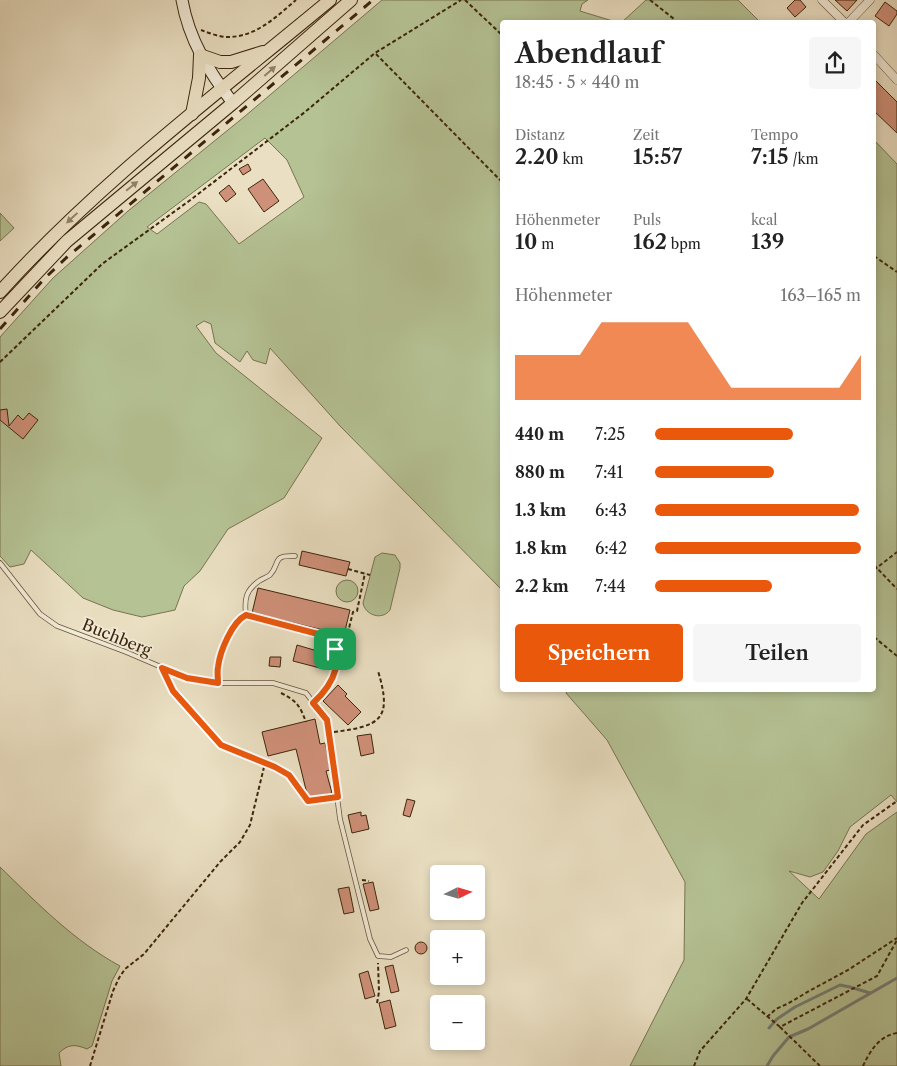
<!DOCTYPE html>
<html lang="de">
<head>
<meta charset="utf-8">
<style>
  body { margin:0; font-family:"Libre Caslon Text",serif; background:#f6f6f6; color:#222; height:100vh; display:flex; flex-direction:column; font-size:19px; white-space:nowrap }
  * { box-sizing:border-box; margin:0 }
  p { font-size:16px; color:#767676 }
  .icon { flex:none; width:28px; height:28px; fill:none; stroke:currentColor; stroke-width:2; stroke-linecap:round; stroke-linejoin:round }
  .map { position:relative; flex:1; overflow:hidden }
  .sheet { position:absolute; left:500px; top:20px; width:376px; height:672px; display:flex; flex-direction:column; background:#fff; border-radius:5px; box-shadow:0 2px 8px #0003 }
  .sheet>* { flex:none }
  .needle { width:32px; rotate:85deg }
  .controls { position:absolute; left:430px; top:865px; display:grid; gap:10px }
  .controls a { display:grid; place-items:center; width:55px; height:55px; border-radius:5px; background:#fff; box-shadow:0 2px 8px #0003; font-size:25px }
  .pin { position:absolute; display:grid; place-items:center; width:42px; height:42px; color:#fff; margin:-21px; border-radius:10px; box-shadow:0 2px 8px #0006 }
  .round { display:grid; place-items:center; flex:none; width:52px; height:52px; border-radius:5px; background:#f6f6f6 }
  .overview { display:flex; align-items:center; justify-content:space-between; height:85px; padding:0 15px }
  h1 { font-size:28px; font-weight:600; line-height:38px }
  .stats { display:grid; grid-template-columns:repeat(3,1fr); gap:8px; height:85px; padding:5px 15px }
  .stats div { display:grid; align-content:center }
  .stats b { font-size:21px; font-weight:600 }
  .stats small { font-size:14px; font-weight:400 }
  .stats p { font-size:14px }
  .chart { height:140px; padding:10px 15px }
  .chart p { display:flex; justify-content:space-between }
  .chart svg { width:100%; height:90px; margin-top:5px; fill:#ea580c; opacity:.7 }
  .cta { display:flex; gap:10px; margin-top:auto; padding:10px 15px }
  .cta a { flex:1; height:58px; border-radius:5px; background:#ea580c; color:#fff; font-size:20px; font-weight:600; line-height:58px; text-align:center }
  .cta a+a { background:#f6f6f6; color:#222 }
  ul { padding:0 15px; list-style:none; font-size:16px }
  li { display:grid; grid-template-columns:80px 60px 1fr; align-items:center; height:38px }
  li i { height:12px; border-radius:6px; background:#ea580c }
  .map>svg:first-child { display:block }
  .green { fill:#b5c294; stroke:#787450; fill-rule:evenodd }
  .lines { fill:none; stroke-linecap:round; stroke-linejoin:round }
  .stream { stroke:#747f74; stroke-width:3 }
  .building { fill:#cf9079; stroke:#3c260b }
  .lane-casing { stroke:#685439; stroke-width:5.5 }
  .street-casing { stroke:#685439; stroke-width:9 }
  .secondary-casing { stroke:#3c260b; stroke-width:13 }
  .primary-casing { stroke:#3c260b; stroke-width:14 }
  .path { stroke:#3c260b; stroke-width:2; stroke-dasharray:4 2.5; stroke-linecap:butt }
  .lane { stroke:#f1ead7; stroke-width:4 }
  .street { stroke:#f1ead7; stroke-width:8 }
  .secondary { stroke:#f1ead7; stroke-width:11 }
  .primary { stroke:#eadfc2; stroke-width:12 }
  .rail { stroke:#3c260b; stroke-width:3; stroke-dasharray:9 9; stroke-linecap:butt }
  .oneway { fill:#938266 }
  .route-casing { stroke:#fff; stroke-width:10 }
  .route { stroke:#ea580c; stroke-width:6 }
  .labels { text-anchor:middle; stroke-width:4; stroke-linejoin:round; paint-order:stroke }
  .street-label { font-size:16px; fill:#3c260b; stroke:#f1ead7 }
</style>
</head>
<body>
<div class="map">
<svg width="897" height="1066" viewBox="0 0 897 1066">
  <rect width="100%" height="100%" fill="#eadfc2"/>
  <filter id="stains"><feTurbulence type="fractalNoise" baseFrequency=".004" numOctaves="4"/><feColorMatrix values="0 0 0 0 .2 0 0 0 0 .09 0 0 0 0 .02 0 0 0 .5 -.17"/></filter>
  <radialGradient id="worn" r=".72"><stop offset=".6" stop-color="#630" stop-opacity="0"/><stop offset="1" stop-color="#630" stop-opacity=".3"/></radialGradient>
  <!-- green -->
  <g class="green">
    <path d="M382,0H588L582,4L580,11L616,22H502V590L340,426L270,348L266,364L253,360L247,351L240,362L215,343L211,324L204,321L196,326L216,353L322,438L284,498L228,529L200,571L184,586L175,610L142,617L113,610L83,598L31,550L24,564L10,567L0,556V337L53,278L128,211L244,117ZM265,138L287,160L304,197L239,244L206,204L199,202L157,234L147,227Z"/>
    <path d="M646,0H738L760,22H622Z"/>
    <path d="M874,140L897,164V802L891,795L850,827L838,851L823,872L810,877L789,871L819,899L866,834L897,812V1066H630L684,960L685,882L607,740L566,693L568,690H874Z"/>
    <path d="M0,213L14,228L0,241Z"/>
    <path d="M382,553L395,555L400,563V568L390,610C382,621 365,615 363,603L375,557Z"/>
    <circle cx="347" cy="591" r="11"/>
    <path d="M0,867C37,903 74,941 120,966L112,981L92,1046L87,1049C75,1044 68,1044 59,1053L61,1066H0Z"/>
  </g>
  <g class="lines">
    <!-- stream -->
    <g class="stream">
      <path d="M769,1028L777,1019L795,1007L840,985L850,987L870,993"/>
      <path d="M767,1066L773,1056L789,1037L808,1029L897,978"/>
    </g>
  </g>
  <!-- building -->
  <g class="building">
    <path d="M795,0H800L806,7L795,17L787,8Z"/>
    <path d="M835,0H857L847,11Z"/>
    <path d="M885,2L897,11V14L889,26L875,16Z"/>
    <path d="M874,79L897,102V133L874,111Z"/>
    <path d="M248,164L251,170L243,175L239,169Z"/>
    <path d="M263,179L279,201L264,212L248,189Z"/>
    <path d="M229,185L236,194L226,202L219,193Z"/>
    <path d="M7,409L9,426L18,415L23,420L29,413L38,420L23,439L0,420V410Z"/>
    <path d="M302,551L350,562L346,576L299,565Z"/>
    <path d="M258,588L350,610L344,635L252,613Z"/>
    <path d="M297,645L324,653L320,668L293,661Z"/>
    <path d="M270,657H281L280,667L269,666Z"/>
    <path d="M338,685L347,694L345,696L361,712L348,725L323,701Z"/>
    <path d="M315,719L320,744L325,743L328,755L330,770L326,771L332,793L308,798L296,749L268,756L262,732Z"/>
    <path d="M371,734L374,753L361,756L357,736Z"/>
    <path d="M407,799L415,801L410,817L403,815Z"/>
    <path d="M361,812V816L366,815L369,829L352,833L348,815Z"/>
    <path d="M373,882L379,909L370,911L363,884Z"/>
    <path d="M349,887L354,912L344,914L338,889Z"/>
    <circle cx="421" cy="948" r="6"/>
    <path d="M393,965L399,991L391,993L385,967Z"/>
    <path d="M368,971L375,996L365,999L359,974Z"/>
    <path d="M390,1000L396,1026L385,1029L379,1003Z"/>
  </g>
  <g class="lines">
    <defs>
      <g id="lane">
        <path d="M0,563L40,614L57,626L126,652L187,678L215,683H273L306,693L327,720L340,819L370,939L378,956L391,957L406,950"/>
        <path d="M246,615L323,635C350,654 333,685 313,703"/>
        <path d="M218,683C218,678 217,672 218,667C220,651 232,622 246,615C244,599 246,590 259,581C262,579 267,577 270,575C281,563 271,555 295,556"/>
      </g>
      <g id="street">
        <path d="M822,0L844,22"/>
        <path d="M849,22L870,0"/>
        <path d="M874,55L897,80"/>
      </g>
      <path id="secondary" d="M182,0C189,40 209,72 233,103"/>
      <g id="primary">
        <path d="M192,114L199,78L200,55L220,62H231L263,52"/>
        <path d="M0,292C98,183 217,94 330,0"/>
        <path d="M0,312L67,241L233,103L351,0"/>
      </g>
    </defs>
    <!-- lane casing -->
    <use href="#lane" class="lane-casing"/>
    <!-- street casing -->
    <use href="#street" class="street-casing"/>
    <!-- secondary casing -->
    <use href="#secondary" class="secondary-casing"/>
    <!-- primary casing -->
    <use href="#primary" class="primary-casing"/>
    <!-- path -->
    <g class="path">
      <path d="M465,0L502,35"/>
      <path d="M650,0L674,19L672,22"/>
      <path d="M201,30C209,33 219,37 228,37C256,37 276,17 296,0"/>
      <path d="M376,54L502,182"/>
      <path d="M874,256L897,272"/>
      <path d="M0,362L102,264L189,201L305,112L375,53L461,0"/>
      <path d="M874,565L897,589"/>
      <path d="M348,569L370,575"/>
      <path d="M874,570L897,552"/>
      <path d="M874,637L897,656"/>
      <path d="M340,644L347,636L353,612L357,611L365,573"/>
      <path d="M166,676L173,691L197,720L221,745L275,767L289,775L308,801L331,798"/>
      <path d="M281,693C297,701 300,706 306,722"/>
      <path d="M334,732C380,726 393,720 378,671"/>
      <path d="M362,880L369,881"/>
      <path d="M747,999L780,1027"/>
      <path d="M377,1003L379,992L378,963"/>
      <path d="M767,1017L776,1009L787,1004L811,990L848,970L897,938"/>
      <path d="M90,1066L113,991L119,978L125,969L144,954L220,862L240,842L250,825L265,763"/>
      <path d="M694,1066L700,1051L746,999L802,903L863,825L897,801"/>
      <path d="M820,1066L780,1027L877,976L897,940"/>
      <path d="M863,1066C870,1051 879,1036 897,1033"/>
    </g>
    <!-- lane -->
    <use href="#lane" class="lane"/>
    <!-- street -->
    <use href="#street" class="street"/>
    <!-- secondary -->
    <use href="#secondary" class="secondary"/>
    <!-- primary -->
    <use href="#primary" class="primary"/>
    <!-- rail -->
    <path class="rail" d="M0,329L44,279L66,258L373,0"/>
  </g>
  <!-- one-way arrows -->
  <defs><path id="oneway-solid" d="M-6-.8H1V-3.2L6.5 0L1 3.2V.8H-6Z" transform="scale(1.25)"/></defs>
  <g class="oneway">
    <use href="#oneway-solid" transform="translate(270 71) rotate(-41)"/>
    <use href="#oneway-solid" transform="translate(132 186) rotate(-39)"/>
    <use href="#oneway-solid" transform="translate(72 218) rotate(137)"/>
  </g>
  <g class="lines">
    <defs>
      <path id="route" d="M246,615L322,635C350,654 333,685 313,703L327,720L338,797L308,801L289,775L275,767L221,745L173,691L162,668L187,678L218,683C218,678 217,672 218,667C220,651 232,622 246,615Z"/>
    </defs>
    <!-- route casing -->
    <use href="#route" class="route-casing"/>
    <!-- route -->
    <use href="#route" class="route"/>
  </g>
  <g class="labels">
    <!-- street labels -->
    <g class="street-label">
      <text transform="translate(117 637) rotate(22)" y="6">Buchberg</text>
    </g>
  </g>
  <rect width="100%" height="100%" filter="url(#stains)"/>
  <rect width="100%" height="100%" fill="url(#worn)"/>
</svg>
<div class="controls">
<a><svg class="needle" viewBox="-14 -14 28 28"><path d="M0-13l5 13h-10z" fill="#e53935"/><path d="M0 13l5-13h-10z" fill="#767676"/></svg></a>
<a>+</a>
<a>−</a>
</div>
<div class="pin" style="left:335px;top:649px;background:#1e9e55"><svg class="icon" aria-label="arrive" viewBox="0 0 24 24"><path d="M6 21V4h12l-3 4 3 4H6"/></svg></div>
<section class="sheet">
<div class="overview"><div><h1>Abendlauf</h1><p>18:45 · 5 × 440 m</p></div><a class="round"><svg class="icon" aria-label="share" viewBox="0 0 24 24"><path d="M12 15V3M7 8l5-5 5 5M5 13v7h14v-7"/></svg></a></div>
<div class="stats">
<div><p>Distanz</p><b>2.20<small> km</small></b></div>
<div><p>Zeit</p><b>15:57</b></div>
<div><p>Tempo</p><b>7:15<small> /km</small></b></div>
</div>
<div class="stats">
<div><p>Höhenmeter</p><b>10<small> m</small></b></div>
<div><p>Puls</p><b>162<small> bpm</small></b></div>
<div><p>kcal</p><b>139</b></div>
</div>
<div class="chart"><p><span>Höhenmeter</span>163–165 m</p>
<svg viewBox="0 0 160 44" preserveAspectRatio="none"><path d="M0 44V22L10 22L20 22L30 22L40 6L50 6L60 6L70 6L80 6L90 22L100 38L110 38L120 38L130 38L140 38L150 38L160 22V44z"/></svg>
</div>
<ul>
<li><b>440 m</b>7:25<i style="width:67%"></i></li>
<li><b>880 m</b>7:41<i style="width:58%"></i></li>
<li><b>1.3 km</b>6:43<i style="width:99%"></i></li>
<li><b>1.8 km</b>6:42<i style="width:100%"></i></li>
<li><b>2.2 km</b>7:44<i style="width:57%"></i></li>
</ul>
<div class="cta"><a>Speichern</a><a>Teilen</a></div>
</section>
</div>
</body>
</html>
